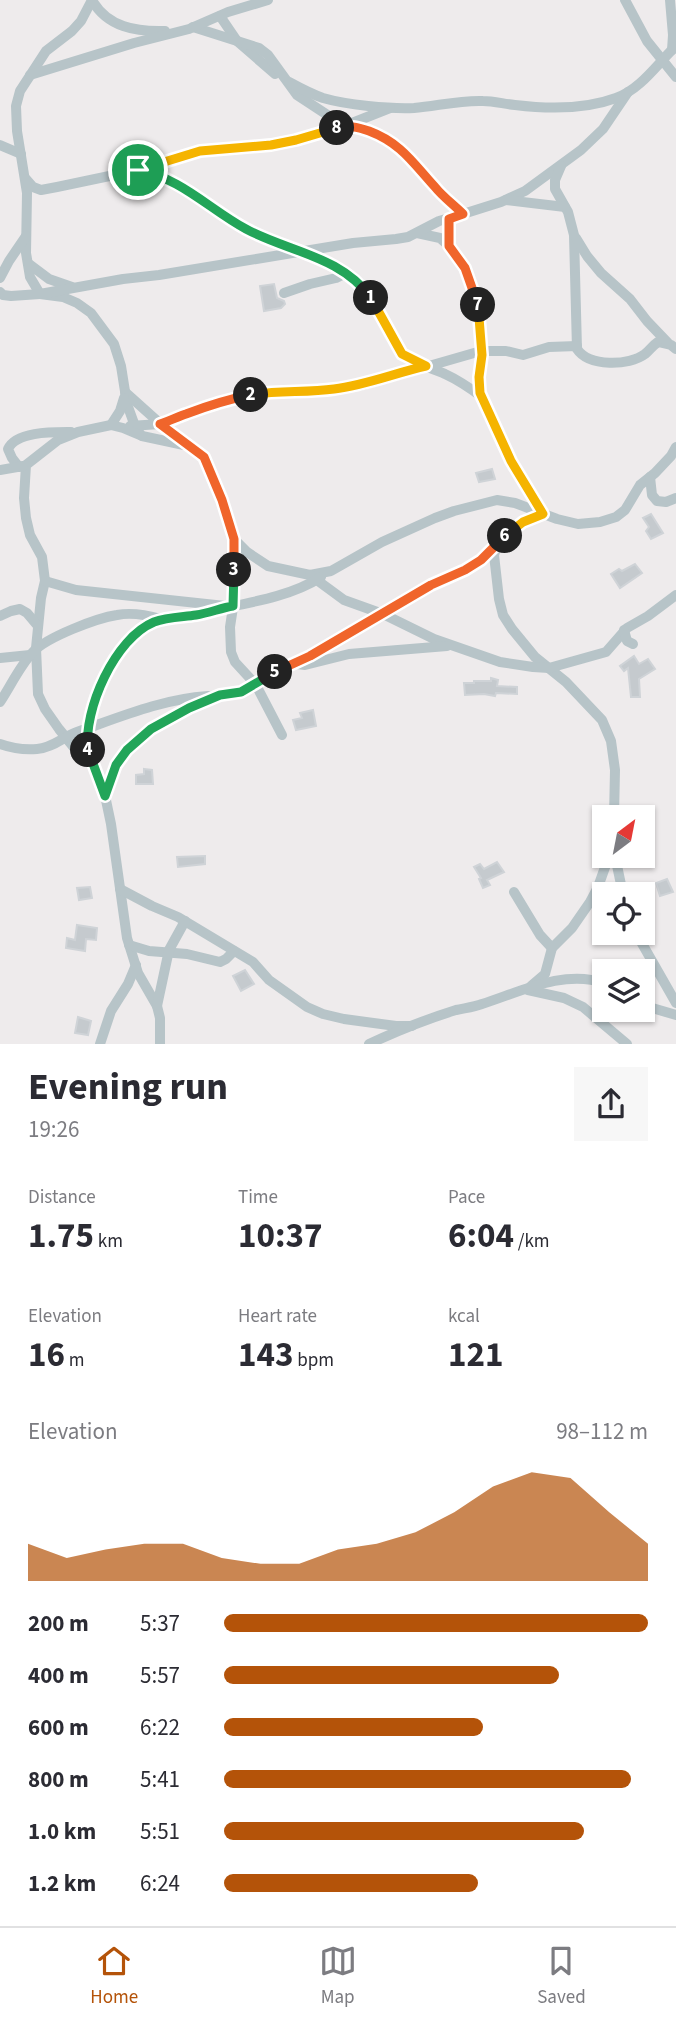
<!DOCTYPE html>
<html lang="en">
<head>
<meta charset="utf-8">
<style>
  body { margin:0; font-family:"Source Sans 3",sans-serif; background:#f7f7f7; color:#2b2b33; height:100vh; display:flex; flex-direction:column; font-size:26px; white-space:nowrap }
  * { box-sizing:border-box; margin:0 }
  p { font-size:23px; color:#7c7c81 }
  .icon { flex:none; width:38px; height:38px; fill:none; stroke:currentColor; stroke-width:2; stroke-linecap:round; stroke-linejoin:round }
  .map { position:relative; height:1044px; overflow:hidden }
  .sheet { display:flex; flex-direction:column; background:#fff; flex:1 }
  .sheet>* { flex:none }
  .needle { width:46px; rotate:32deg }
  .fabs { position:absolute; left:592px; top:805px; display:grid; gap:14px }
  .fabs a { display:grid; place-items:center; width:63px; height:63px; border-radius:0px; background:#fff; box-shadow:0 2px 5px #0004; font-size:35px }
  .pin { position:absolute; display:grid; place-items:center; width:60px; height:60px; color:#fff; margin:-30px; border:4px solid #fff; border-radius:50%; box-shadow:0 2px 7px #0007 }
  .km { position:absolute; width:35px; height:35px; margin:-18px; border-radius:50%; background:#222; color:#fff; font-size:19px; line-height:35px; text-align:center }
  .round { display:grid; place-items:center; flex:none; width:74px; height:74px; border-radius:0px; background:#f7f7f7 }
  .head { display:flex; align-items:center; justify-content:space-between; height:119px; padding:0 28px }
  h1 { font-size:38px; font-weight:700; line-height:52px }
  .metrics { display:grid; grid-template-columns:repeat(3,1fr); gap:10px; height:119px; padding:7px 28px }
  .metrics div { display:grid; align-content:center }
  .metrics b { font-size:35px; font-weight:700 }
  .metrics small { font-size:19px; font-weight:400 }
  .metrics p { font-size:19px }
  .chart { height:196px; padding:14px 28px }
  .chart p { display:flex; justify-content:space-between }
  .chart svg { width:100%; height:126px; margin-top:7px; fill:#b45309; opacity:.7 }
  ul { padding:0 28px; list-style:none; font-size:23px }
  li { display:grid; grid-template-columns:112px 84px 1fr; align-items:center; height:52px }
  li i { height:18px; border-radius:9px; background:#b45309 }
  .dock { display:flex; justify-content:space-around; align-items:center; height:98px; border-top:2px solid #e1e1e2; background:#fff; font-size:19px; color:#7c7c81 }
  .dock a { display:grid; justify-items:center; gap:4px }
  .dock .active { color:#b45309 }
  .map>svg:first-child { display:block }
  .building { fill:#c5cace; stroke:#cfd3d7; stroke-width:2 }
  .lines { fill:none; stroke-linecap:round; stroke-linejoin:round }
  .minor { stroke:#b7c4c8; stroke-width:10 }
  .split-1-casing { stroke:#fff; stroke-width:14 }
  .split-2-casing { stroke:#fff; stroke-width:14 }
  .split-3-casing { stroke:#fff; stroke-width:14 }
  .split-4-casing { stroke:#fff; stroke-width:14 }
  .split-5-casing { stroke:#fff; stroke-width:14 }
  .split-6-casing { stroke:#fff; stroke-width:14 }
  .split-7-casing { stroke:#fff; stroke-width:14 }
  .split-8-casing { stroke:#fff; stroke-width:14 }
  .split-9-casing { stroke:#fff; stroke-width:14 }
  .split-1 { stroke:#22a559; stroke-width:9 }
  .split-2 { stroke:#f5b400; stroke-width:9 }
  .split-3 { stroke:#f0652b; stroke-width:9 }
  .split-4 { stroke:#22a559; stroke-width:9 }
  .split-5 { stroke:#22a559; stroke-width:9 }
  .split-6 { stroke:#f0652b; stroke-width:9 }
  .split-7 { stroke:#f5b400; stroke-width:9 }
  .split-8 { stroke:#f0652b; stroke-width:9 }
  .split-9 { stroke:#f5b400; stroke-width:9 }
</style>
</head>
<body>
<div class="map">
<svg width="676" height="1044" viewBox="0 0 676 1044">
  <rect width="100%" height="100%" fill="#eeebec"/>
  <!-- building -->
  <g class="building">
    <path d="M274,284L277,298L284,301L285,304L281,308L264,311L260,286Z"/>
    <path d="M492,469L495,479L479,482L476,473Z"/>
    <path d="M651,514L663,533L651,539L646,531L649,527L643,518Z"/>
    <path d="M635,564L642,573L620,588L611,574L619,569L622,571Z"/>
    <path d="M634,656L639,664L648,659L655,669L639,679L640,697H631L628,668L624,671L620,666Z"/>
    <path d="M491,678L498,680L497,686L517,687V694L496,693L495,696L484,694L465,695L464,683H474V681H491Z"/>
    <path d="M313,710L316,726L296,730L293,720L302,718L300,713Z"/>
    <path d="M144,769L152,770L153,784H136V775L144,774Z"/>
    <path d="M205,856V864L178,867L177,857Z"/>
    <path d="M497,862L504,872L487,880L490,885L483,888L479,879L481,878L474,867L480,864L484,869Z"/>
    <path d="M667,879L673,892L660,896L656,883Z"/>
    <path d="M90,887L92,898L79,900L77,888Z"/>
    <path d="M77,925L97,928L96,940L86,939L85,951L66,948L67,938L75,940Z"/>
    <path d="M245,970L254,984L241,991L233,976Z"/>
    <path d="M78,1017L91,1021L88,1035L75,1033Z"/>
  </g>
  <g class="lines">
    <!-- minor -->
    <g class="minor">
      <path d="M92,0L81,21L72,31L46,51L20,91L16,106L17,131L27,193L26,253L30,277L40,294L63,297L77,303L91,313L114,344L121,366L127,404L136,429L142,436L184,445"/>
      <path d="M92,0C107,27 136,32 165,31"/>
      <path d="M625,0L647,41L676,77"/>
      <path d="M670,0L673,35L672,50"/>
      <path d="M220,16L237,41L275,74"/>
      <path d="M193,27L259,48L268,55L297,95L332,118L347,125L378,134L391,141L402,150L438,191L463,214L501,202L525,191L581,150L603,129L628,92"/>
      <path d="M30,75L134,43L189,29L228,12L268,0"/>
      <path d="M289,82C300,88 311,94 323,98C347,105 389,109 414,108C437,106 460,100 483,101C494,101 504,104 515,105C548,109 584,110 616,98C641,89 657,64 676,46"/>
      <path d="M0,145L21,154"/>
      <path d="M561,166L555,180V189L568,212L574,235L577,349C589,367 629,366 645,354C650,350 652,346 658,342L671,345L676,349"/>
      <path d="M138,170C181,178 208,209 245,229C283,249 328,254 361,284C381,303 384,333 402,353C413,365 431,367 445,374C458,380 470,388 482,397"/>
      <path d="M26,179L33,187L41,190L57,187L138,170L200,151L241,148L297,140L347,125L390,108"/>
      <path d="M506,200L565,207"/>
      <path d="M449,219V246L465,268L479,307L482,355L479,377L480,393L511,461L543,514"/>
      <path d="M417,233L440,238L449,246"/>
      <path d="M576,238L587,256L601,273L630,299L647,321L668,343"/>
      <path d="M29,264L49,279L72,287"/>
      <path d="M0,278L9,261L26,236"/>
      <path d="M0,292L3,295L11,296L40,294L123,279L159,275L353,243L396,239L408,237L439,221L463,214"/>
      <path d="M284,293L310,284L336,278L346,273"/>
      <path d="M125,392L164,427L203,457L222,500L234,539L247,552L268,566L310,575L331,571L382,542L435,518L454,511L497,500L515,503L557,519L578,524L600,522L616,517L625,510L640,485L655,473L671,456L676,447"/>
      <path d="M111,425L120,411L124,398"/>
      <path d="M130,426L160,424L172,421L182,415L209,406L241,397L266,392L317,391L363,385L481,351H506L523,355L549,347L577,346"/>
      <path d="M142,436L123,428L111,425L78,432L58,440L26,465L24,498L26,518L30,535L42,557L45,581L41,598L36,648L38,694L45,709L59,729L76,750L92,764L103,786L111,824L127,938L138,973L157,1006L160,1018V1044"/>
      <path d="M19,467L12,458L8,449C16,431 54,432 71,432"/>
      <path d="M0,470L23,466"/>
      <path d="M650,477L652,495L657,501L666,502L676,498"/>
      <path d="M234,539L235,594L230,627L231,652L235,662L256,685L273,673L310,655L431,585L465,570L481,560L507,534L523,522L541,514"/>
      <path d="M497,546L494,555L499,599L503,615L512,629L535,657L566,682L602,720L611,741L615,770L614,817"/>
      <path d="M310,575L344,600L383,614L434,639L500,662L533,667L549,668L606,652L627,628L648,616L676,595"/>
      <path d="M45,581L76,590L225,606"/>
      <path d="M0,616L11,611L20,609L27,613L38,626"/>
      <path d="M624,630L627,641L633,644"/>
      <path d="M0,658L30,655"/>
      <path d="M297,664L305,665L349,654L447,646"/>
      <path d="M0,702C10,687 21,664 33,652C47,637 97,618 117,615C132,612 147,615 161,619"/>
      <path d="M0,744C11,748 25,750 37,749C52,748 63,737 77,732C120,717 162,699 208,696"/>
      <path d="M92,764C84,739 89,720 96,696C105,670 126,637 150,623C164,616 183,617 198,615C209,613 219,609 229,607C259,601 295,594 321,577"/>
      <path d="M105,796C108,785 111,774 116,765C136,732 183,707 219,696C234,691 241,692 256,685L282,735"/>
      <path d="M615,856L623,894"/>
      <path d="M120,889L152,906L178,917L253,962L269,980L307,1007L323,1014L344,1019L396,1026H412"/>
      <path d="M514,892L540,935L552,948"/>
      <path d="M636,933L676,1003"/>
      <path d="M129,945L149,951L187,954L220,962L226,959L234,951"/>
      <path d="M531,986L545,974L552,948L572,928L590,902L598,887L609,856"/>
      <path d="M528,990L564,998L583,1007L627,1044"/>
      <path d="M642,1005L676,1015"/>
      <path d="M157,1006L169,950L185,921"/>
      <path d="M100,1044L111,1011L128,984L136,965"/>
      <path d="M369,1044C397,1031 427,1019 456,1010C465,1008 474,1007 482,1004C520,992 564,969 604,983"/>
    </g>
  </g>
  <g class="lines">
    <defs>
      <path id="split-1" d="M138,170C181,178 209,209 246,229C289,252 341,256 371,298"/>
      <path id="split-2" d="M251,395C278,390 306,393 334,389C366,385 395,373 426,366L402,354L371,298"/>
      <path id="split-3" d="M234,570V539L222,500L204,457L160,424C170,421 177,417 186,414C207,406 229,399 251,395"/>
      <path id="split-4" d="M88,750C83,710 115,638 154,622C167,617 183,617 196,615C209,613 221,608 233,606L234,570"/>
      <path id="split-5" d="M88,750L105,796L116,765L127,750L151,729L189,708L220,695L241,692L275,672"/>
      <path id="split-6" d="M275,672L310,656L431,585L465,570L481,560L505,536"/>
      <path id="split-7" d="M478,305L482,355L479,377L480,393L511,461L543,514L523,522L505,536"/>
      <path id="split-8" d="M337,128C348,125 357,127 369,131C401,143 413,163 435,187C443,197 454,205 463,214L449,219V246L465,268L478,305"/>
      <path id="split-9" d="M138,170L200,151L271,145L296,140L337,128"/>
    </defs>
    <!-- split-1 casing -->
    <use href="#split-1" class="split-1-casing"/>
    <!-- split-2 casing -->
    <use href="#split-2" class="split-2-casing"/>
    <!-- split-3 casing -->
    <use href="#split-3" class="split-3-casing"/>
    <!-- split-4 casing -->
    <use href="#split-4" class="split-4-casing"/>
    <!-- split-5 casing -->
    <use href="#split-5" class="split-5-casing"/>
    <!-- split-6 casing -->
    <use href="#split-6" class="split-6-casing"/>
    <!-- split-7 casing -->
    <use href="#split-7" class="split-7-casing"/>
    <!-- split-8 casing -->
    <use href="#split-8" class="split-8-casing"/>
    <!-- split-9 casing -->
    <use href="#split-9" class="split-9-casing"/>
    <!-- split-1 -->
    <use href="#split-1" class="split-1"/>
    <!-- split-2 -->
    <use href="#split-2" class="split-2"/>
    <!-- split-3 -->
    <use href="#split-3" class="split-3"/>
    <!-- split-4 -->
    <use href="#split-4" class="split-4"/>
    <!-- split-5 -->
    <use href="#split-5" class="split-5"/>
    <!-- split-6 -->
    <use href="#split-6" class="split-6"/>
    <!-- split-7 -->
    <use href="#split-7" class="split-7"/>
    <!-- split-8 -->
    <use href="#split-8" class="split-8"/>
    <!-- split-9 -->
    <use href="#split-9" class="split-9"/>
  </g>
</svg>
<div class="fabs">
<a><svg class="needle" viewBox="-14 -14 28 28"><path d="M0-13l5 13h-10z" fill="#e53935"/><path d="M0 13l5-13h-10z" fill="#7c7c81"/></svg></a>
<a><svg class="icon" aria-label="locate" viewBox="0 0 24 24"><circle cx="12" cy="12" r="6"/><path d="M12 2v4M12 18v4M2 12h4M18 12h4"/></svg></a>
<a><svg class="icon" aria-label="layers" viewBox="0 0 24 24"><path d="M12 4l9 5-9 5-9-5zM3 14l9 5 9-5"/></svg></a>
</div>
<div class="pin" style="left:138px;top:170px;background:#1e9e55"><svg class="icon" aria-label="arrive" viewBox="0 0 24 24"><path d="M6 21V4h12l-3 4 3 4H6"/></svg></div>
<b class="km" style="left:371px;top:298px">1</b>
<b class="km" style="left:251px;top:395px">2</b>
<b class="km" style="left:234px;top:570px">3</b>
<b class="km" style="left:88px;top:750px">4</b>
<b class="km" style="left:275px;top:672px">5</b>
<b class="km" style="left:505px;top:536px">6</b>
<b class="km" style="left:478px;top:305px">7</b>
<b class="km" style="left:337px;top:128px">8</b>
</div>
<section class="sheet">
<div class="head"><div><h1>Evening run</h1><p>19:26</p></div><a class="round"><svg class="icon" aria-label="share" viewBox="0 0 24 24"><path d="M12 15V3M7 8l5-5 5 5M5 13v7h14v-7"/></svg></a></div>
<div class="metrics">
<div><p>Distance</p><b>1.75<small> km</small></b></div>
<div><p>Time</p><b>10:37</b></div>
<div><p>Pace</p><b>6:04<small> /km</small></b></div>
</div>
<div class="metrics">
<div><p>Elevation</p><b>16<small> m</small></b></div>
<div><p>Heart rate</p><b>143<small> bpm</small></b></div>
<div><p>kcal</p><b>121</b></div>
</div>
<div class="chart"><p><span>Elevation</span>98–112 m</p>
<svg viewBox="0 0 160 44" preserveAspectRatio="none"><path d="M0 44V31L10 36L20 33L30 31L40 31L50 36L60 38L70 38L80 33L90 31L100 27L110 20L120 11L130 6L140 8L150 20L160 31V44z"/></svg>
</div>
<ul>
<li><b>200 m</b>5:37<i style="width:100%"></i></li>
<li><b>400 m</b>5:57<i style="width:79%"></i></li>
<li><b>600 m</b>6:22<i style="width:61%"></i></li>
<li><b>800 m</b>5:41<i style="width:96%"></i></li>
<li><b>1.0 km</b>5:51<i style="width:85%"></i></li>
<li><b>1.2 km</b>6:24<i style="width:60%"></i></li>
</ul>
</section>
<nav class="dock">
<a class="active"><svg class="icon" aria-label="home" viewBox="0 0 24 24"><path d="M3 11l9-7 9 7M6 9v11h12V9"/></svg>Home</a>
<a><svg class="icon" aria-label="map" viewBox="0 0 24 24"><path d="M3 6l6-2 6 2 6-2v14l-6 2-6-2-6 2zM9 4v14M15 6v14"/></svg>Map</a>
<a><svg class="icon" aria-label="saved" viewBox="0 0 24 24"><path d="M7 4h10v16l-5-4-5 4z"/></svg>Saved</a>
</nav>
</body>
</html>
